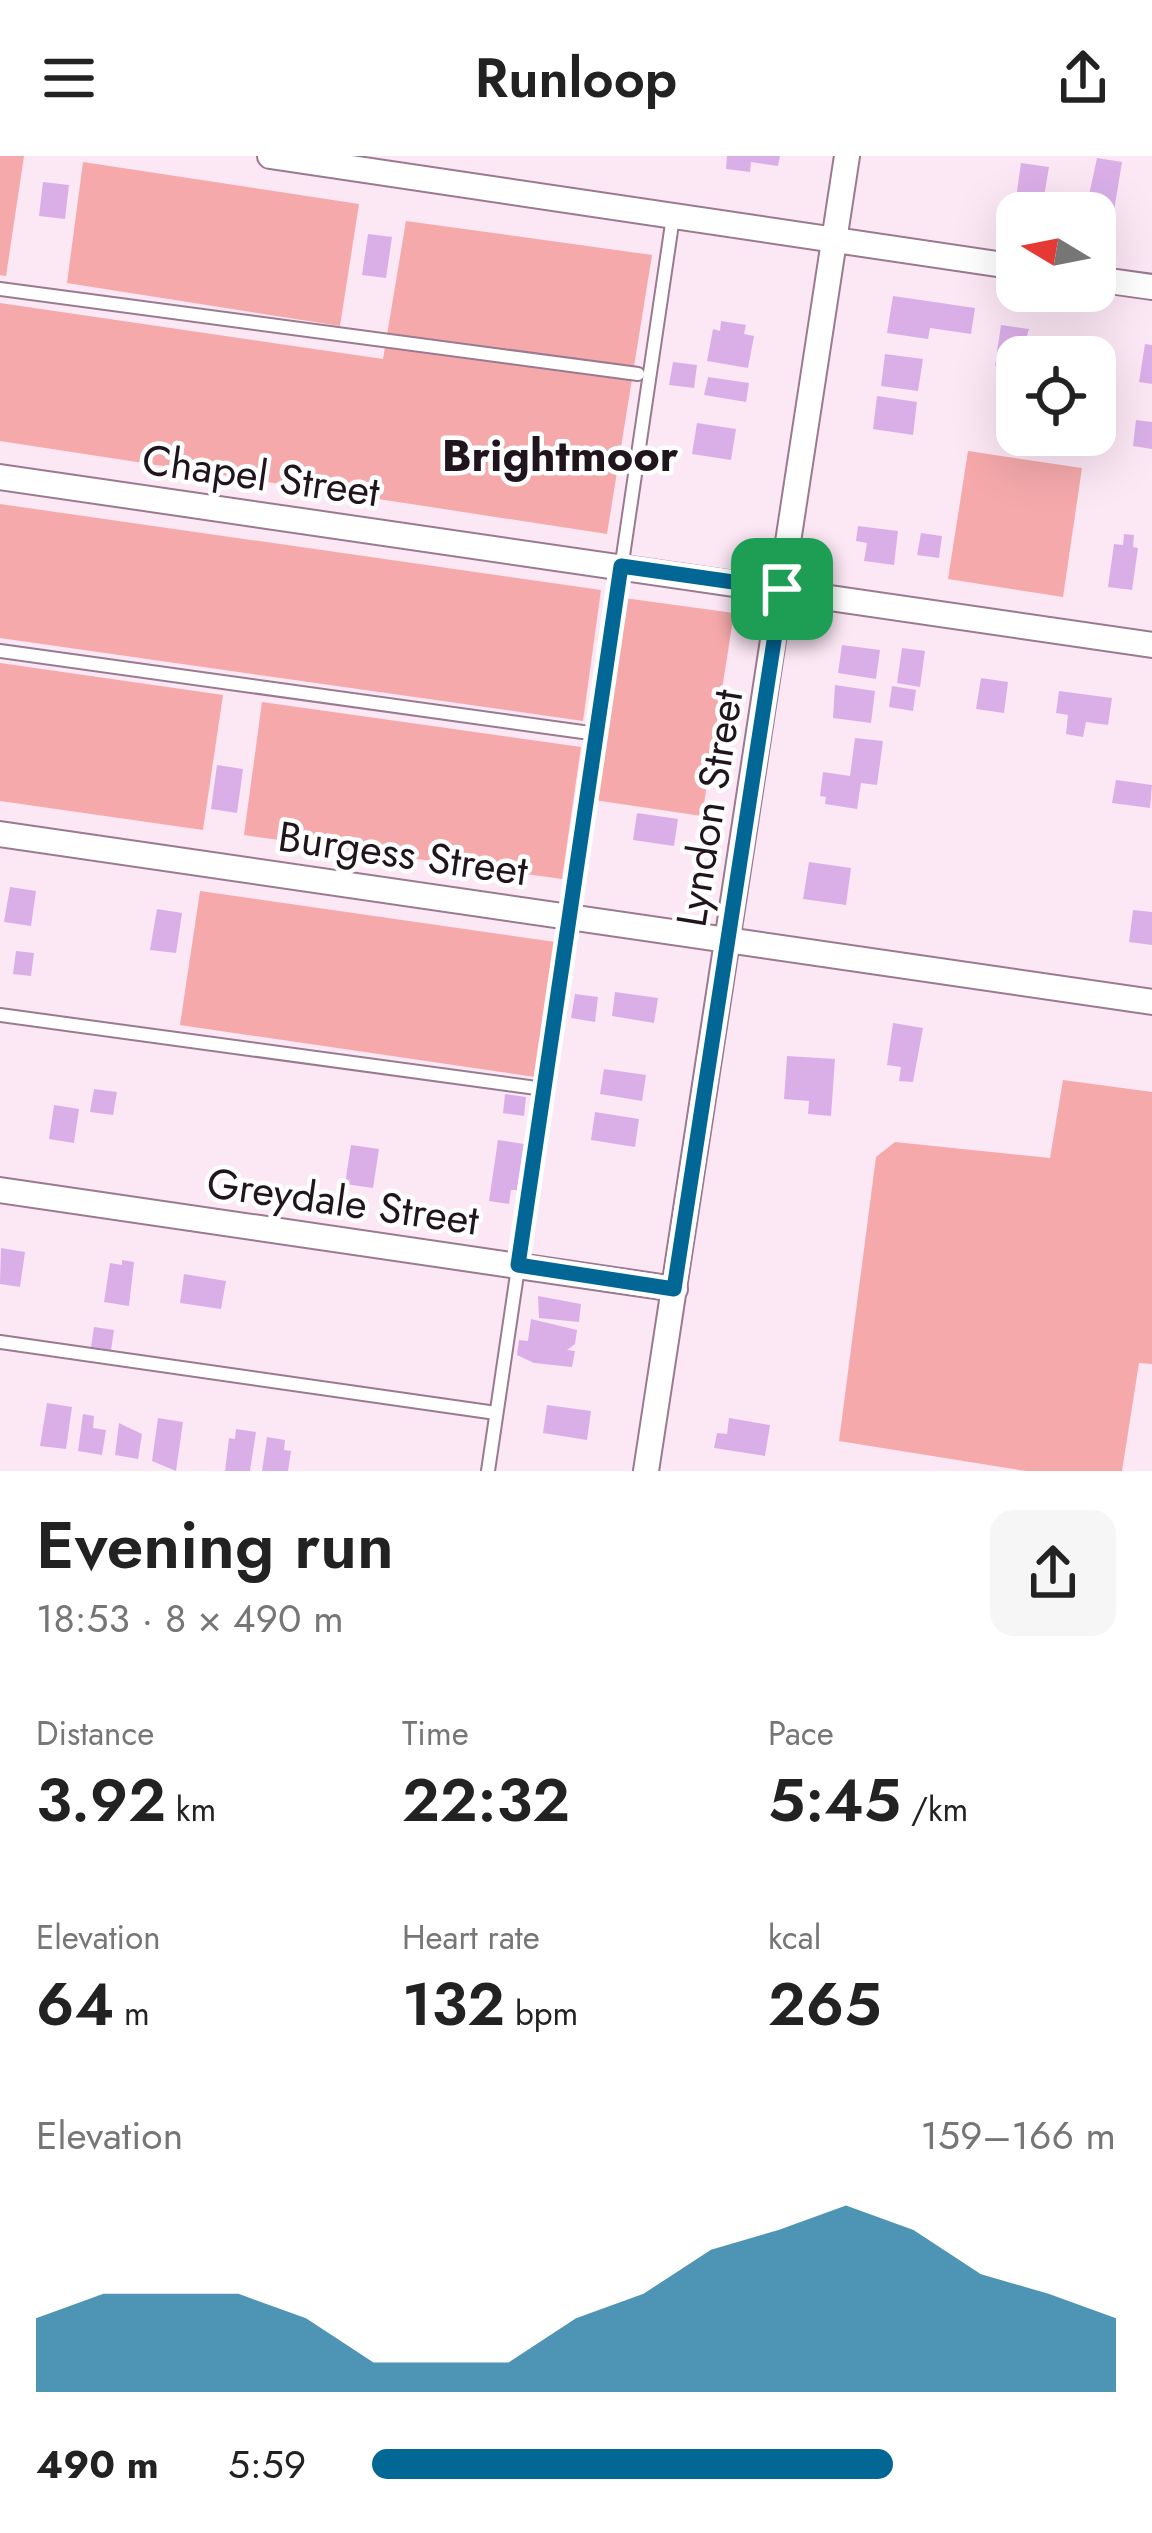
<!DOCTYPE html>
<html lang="en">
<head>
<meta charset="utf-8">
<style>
  body { margin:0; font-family:Jost,sans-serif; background:#f6f6f6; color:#222; height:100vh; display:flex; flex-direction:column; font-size:45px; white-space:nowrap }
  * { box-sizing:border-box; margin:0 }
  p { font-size:39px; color:#767676 }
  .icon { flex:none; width:66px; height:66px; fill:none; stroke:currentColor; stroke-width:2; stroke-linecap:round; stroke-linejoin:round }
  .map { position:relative; height:1315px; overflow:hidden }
  .sheet { display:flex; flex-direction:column; background:#fff; flex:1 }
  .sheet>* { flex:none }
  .needle { width:78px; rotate:280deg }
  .buttons { position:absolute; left:996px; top:36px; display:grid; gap:24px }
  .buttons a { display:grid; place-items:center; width:120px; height:120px; border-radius:24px; background:#fff; box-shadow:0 12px 48px #0002; font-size:60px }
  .pin { position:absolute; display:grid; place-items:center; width:102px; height:102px; color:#fff; margin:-51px; border-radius:24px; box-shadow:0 6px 18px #0006 }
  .round { display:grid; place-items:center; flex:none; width:126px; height:126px; border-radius:24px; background:#f6f6f6 }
  .summary { display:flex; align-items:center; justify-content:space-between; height:204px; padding:0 36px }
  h1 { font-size:66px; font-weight:600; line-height:90px }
  .metrics { display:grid; grid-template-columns:repeat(3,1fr); gap:18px; height:204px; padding:12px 36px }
  .metrics div { display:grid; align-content:center }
  .metrics b { font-size:60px; font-weight:600 }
  .metrics small { font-size:33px; font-weight:400 }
  .metrics p { font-size:33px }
  .chart { height:336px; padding:24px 36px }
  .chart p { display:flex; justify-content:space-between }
  .chart svg { width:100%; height:216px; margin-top:12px; fill:#036796; opacity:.7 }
  ul { padding:0 36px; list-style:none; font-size:39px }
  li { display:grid; grid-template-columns:192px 144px 1fr; align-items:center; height:90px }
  li i { height:30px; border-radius:15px; background:#036796 }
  header { display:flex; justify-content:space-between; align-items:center; height:156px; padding:0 36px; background:#fff; font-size:54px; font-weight:600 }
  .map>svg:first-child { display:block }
  .green { fill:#f5a9ab }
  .building { fill:#daafe8 }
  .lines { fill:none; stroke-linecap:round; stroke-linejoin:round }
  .lane-casing { stroke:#997a8f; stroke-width:16 }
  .street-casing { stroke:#997a8f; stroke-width:28 }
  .lane { stroke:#fff; stroke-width:12 }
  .street { stroke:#fff; stroke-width:24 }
  .route-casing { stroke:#fff; stroke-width:24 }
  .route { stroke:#036796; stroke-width:15 }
  .labels { text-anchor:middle; stroke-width:9; stroke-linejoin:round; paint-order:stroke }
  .street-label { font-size:42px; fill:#21151d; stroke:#fff }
  .neighbourhood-label { font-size:45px; font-weight:bold; fill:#21151d; stroke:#fff }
</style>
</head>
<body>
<header><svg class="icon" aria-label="menu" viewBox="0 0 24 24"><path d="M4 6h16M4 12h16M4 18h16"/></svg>Runloop<svg class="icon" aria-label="share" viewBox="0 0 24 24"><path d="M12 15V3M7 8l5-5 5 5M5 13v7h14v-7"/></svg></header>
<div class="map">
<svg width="1152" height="1315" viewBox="0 0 1152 1315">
  <rect width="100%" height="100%" fill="#fce7f5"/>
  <!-- green -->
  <g class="green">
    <path d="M0,0H24L6,120L0,119Z"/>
    <path d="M83,6L359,48L340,170L67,127Z"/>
    <path d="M406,65L652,99L607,378L0,285V147L383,203Z"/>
    <path d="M968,295L1082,312L1063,441L948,423Z"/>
    <path d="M0,348L601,434L583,565L0,482Z"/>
    <path d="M624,442L734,457L702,660L594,644Z"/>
    <path d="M0,507L223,539L203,674L0,645Z"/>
    <path d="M262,546L581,591L562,723L244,679Z"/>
    <path d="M200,735L555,786L535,921L180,869Z"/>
    <path d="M1063,924L1152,936V1208L1139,1207L1122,1315H1026L839,1285L876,1001L895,986L1050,1002Z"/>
  </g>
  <!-- building -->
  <g class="building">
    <path d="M727,0H780L778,10L751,6L750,16L726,13Z"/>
    <path d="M1097,2L1122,6L1112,67L1095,65V57L1086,53Z"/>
    <path d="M1021,7L1049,11L1042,53L1015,49Z"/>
    <path d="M43,26L69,29L65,63L39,60Z"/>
    <path d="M368,78L392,81L386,122L362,119Z"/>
    <path d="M893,140L975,152L971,178L930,172L928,183L887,177Z"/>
    <path d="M721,165L746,169L744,178L754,180L748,212L707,205L713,173L720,175Z"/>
    <path d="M1001,169L1029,173L1017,213L995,210Z"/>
    <path d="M1145,188L1152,189V228L1139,226Z"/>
    <path d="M885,198L923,203L918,235L881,230Z"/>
    <path d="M673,206L697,209L694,232L669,229Z"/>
    <path d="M708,221L749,227L746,246L704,239Z"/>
    <path d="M877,240L917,246L913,279L873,273Z"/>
    <path d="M1136,264L1152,266V293L1133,290Z"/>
    <path d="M697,267L736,273L731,304L692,298Z"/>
    <path d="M858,370L898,375L894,409L864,405L867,387L856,385Z"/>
    <path d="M921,377L942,380L939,402L917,399Z"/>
    <path d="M1124,378L1134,379L1133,391L1138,392L1132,434L1108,431L1114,388L1123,389Z"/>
    <path d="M842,489L880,494L876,523L838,517Z"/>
    <path d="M902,492L925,495L920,531L897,527Z"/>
    <path d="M981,522L1008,526L1004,557L976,553Z"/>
    <path d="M835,529L875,535L871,567L833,562Z"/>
    <path d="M892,530L916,534L913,555L889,551Z"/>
    <path d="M1059,535L1112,542L1108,569L1086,566L1083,581L1066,578L1068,559L1056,557Z"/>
    <path d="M855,582L883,585L877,629L861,627L857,653L825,648L826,641L820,640L823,616L850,620Z"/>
    <path d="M217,609L243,613L237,657L211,653Z"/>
    <path d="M1116,624L1152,629L1150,652L1112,647Z"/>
    <path d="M637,657L678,663L674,690L633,684Z"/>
    <path d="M809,706L851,712L846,749L803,743Z"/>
    <path d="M10,731L36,735L31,770L4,766Z"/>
    <path d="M157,753L182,757L176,797L150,794Z"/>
    <path d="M1133,754L1152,756V789L1129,786Z"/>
    <path d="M16,795L34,797L31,820L13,818Z"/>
    <path d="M615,836L658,842L654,867L612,860Z"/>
    <path d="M575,838L598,841L595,866L571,862Z"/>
    <path d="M893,867L923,872L913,926L899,925L901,911L887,909Z"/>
    <path d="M787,900L835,903L831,960L808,958L809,945L784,943Z"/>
    <path d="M604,913L646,919L642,945L600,938Z"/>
    <path d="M94,933L117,936L113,959L90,956Z"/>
    <path d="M505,938L526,941L524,960L503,957Z"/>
    <path d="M54,949L79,953L74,987L49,983Z"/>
    <path d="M595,956L639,963L635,991L591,984Z"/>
    <path d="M498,984L524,988L517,1034H511L509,1048L489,1045Z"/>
    <path d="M351,989L379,993L373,1032L345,1028Z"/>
    <path d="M1,1092L25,1096L20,1131L0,1128Z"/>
    <path d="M122,1104L134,1106L129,1150L104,1146L110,1107L122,1109Z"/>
    <path d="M184,1118L226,1125L221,1153L180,1147Z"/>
    <path d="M538,1140L581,1148L579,1166L539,1162Z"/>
    <path d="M531,1163L577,1174L575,1188L567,1194L575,1195L572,1211L534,1207L517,1199L519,1184L528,1185Z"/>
    <path d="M94,1171L114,1174L111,1194L91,1191Z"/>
    <path d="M47,1247L72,1251L66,1293L40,1290Z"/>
    <path d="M547,1249L591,1255L587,1284L543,1277Z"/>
    <path d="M83,1258L94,1260L93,1272L106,1274L102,1299L78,1295Z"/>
    <path d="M158,1262L183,1266L176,1315L152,1305Z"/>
    <path d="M729,1262L770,1269L765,1300L714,1292L717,1277L727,1278Z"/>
    <path d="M119,1267L142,1278L138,1303L115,1299Z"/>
    <path d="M236,1273L256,1276L250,1315H225L229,1282L235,1283Z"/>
    <path d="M267,1281L285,1284L284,1294L291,1295L288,1315H262Z"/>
  </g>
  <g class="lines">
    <defs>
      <g id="lane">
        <path d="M0,133L638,218"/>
        <path d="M0,495L597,578"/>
        <path d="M0,859L544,933"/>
        <path d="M0,1186L496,1257"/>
        <path d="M488,1315L673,61"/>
      </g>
      <g id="street">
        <path d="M270,0L1017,111"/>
        <path d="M1095,123L1152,131"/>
        <path d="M0,321L1152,489"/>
        <path d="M0,678L1152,846"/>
        <path d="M0,1034L675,1133"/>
        <path d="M646,1315L847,0"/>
      </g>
    </defs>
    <!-- lane casing -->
    <use href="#lane" class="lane-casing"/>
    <!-- street casing -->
    <use href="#street" class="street-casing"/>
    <!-- lane -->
    <use href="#lane" class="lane"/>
    <!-- street -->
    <use href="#street" class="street"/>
  </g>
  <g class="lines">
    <defs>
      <path id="route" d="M621,410L782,433L674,1133L518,1109Z"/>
    </defs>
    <!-- route casing -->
    <use href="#route" class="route-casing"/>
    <!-- route -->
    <use href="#route" class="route"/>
  </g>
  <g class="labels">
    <!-- street labels -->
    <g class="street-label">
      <text transform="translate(261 319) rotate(8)" y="15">Chapel Street</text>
      <text transform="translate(709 652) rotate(-81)" y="15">Lyndon Street</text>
      <text transform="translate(403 697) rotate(8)" y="15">Burgess Street</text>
      <text transform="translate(343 1045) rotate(8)" y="15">Greydale Street</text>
    </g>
    <!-- neighbourhood labels -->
    <g class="neighbourhood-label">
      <text x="560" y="315">Brightmoor</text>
    </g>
  </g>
</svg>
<div class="buttons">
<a><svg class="needle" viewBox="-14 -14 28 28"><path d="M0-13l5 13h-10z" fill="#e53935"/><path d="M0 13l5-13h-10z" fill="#767676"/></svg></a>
<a><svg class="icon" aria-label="locate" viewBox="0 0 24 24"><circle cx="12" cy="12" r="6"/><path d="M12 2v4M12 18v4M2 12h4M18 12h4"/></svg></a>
</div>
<div class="pin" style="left:782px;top:433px;background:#1e9e55"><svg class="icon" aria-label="arrive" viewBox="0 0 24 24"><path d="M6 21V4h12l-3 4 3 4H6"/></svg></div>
</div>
<section class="sheet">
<div class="summary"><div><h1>Evening run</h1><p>18:53 · 8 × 490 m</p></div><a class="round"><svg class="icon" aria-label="share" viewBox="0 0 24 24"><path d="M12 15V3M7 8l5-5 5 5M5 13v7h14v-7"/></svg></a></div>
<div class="metrics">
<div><p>Distance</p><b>3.92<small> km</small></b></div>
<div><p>Time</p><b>22:32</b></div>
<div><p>Pace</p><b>5:45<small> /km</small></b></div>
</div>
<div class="metrics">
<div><p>Elevation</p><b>64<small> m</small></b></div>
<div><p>Heart rate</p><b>132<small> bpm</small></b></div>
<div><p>kcal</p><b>265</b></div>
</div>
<div class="chart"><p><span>Elevation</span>159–166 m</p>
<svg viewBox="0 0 160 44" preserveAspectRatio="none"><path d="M0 44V29L10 24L20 24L30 24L40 29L50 38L60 38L70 38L80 29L90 24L100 15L110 11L120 6L130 11L140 20L150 24L160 29V44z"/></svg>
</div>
<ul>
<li><b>490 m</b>5:59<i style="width:70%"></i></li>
</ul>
</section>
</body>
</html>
